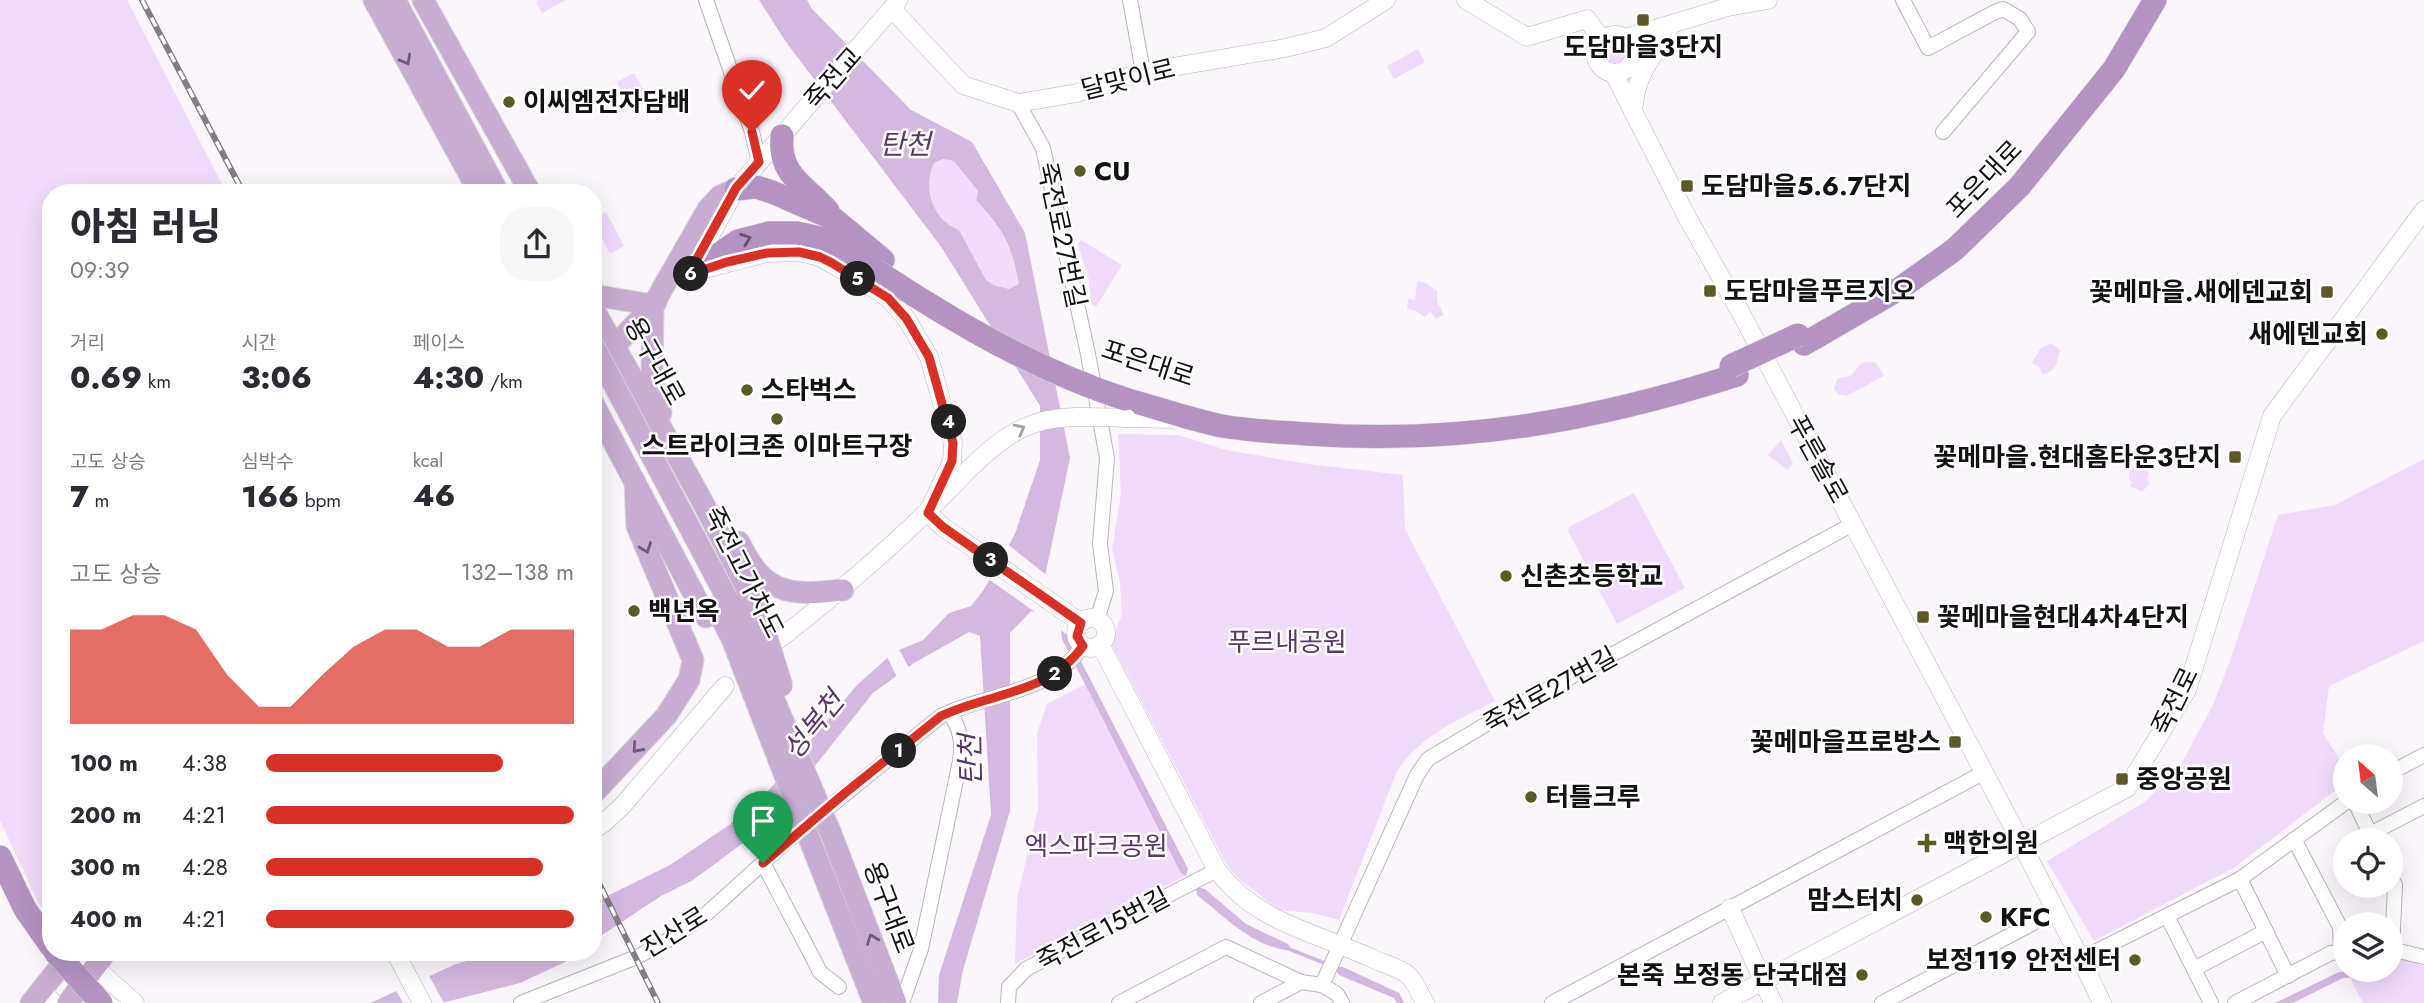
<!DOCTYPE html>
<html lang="ko">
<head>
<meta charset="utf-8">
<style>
  body { margin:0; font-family:Jost,"Noto Sans KR",sans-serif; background:#f7f7f7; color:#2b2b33; height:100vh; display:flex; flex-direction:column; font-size:26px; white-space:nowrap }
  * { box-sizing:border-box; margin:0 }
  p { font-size:23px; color:#7c7c81 }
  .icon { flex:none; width:38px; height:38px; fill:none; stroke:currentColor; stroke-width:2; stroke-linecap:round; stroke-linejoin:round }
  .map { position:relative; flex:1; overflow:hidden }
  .panel { position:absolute; left:42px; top:184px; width:560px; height:777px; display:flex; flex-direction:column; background:#fff; border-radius:28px; box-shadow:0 7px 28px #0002 }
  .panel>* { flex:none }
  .needle { width:46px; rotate:332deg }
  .fabs { position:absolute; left:2333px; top:744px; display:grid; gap:14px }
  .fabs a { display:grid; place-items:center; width:70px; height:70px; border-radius:50%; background:#fff; box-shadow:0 7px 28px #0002; font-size:35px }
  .pin { position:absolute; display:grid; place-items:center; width:60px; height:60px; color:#fff; margin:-72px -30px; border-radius:50% 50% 50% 0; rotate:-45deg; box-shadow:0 0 7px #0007 }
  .pin .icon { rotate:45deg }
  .km { position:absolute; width:35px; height:35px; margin:-18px; border-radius:50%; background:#222; color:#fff; font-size:19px; line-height:35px; text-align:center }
  .round { display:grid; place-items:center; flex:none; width:74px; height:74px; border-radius:28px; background:#f7f7f7 }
  .summary { display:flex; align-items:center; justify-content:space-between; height:119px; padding:0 28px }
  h1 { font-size:38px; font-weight:800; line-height:52px }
  .figures { display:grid; grid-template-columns:repeat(3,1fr); gap:10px; height:119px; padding:7px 28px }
  .figures div { display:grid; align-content:center }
  .figures b { font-size:30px; font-weight:800 }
  .figures small { font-size:19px; font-weight:400 }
  .figures p { font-size:19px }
  .chart { height:196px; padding:14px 28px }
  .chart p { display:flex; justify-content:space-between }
  .chart svg { width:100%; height:126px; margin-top:7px; fill:#d93025; opacity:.7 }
  ul { padding:0 28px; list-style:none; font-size:23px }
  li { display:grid; grid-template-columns:112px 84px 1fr; align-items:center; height:52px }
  li i { height:18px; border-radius:9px; background:#d93025 }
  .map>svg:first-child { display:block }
  .green { fill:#f1dbfb }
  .water { fill:#d3b8df; fill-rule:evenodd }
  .pier { fill:#faf6fc }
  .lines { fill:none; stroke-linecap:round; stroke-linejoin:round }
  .stream { stroke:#d3b8df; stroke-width:3.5 }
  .minor-casing { stroke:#b9b5bb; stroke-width:16 }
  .tertiary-casing { stroke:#b9b5bb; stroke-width:19 }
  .primary-casing { stroke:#d4d4d5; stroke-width:23 }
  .trunk-casing { stroke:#d4d4d5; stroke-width:24 }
  .minor { stroke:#fff; stroke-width:14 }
  .tertiary { stroke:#fff; stroke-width:18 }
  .primary { stroke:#c7add1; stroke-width:21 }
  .trunk { stroke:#b492c2; stroke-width:23 }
  .rail-casing { stroke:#807e82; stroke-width:6 }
  .rail { stroke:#fff; stroke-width:3.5; stroke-dasharray:10; stroke-linecap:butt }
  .tertiary-bridge-casing { stroke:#b9b5bb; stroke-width:19; stroke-linecap:butt }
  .primary-bridge-casing { stroke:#d4d4d5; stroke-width:23; stroke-linecap:butt }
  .trunk-bridge-casing { stroke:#d4d4d5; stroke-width:24; stroke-linecap:butt }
  .tertiary-bridge { stroke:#fff; stroke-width:18 }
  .primary-bridge { stroke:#c7add1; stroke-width:21 }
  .trunk-bridge { stroke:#b492c2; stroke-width:23 }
  .oneway { stroke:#6c5f72 }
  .oneway2 { stroke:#63526a }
  .oneway3 { stroke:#a0a0a1 }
  .route-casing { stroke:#fff; stroke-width:14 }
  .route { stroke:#d93025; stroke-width:9 }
  .poi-dot { fill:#5c5925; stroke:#fff; stroke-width:2.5 }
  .labels { text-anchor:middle; stroke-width:5; stroke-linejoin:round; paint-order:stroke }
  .poi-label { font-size:26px; font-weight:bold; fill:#121113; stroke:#fff; text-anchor:start }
  .street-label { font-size:26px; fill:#121113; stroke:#fff }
  .park-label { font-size:26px; fill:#5b3769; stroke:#fff }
  .water-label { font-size:28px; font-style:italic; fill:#593568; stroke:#fff }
</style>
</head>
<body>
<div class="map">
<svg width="2424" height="1003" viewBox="0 0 2424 1003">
  <rect width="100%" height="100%" fill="#faf6fc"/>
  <!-- green -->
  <g class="green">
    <path d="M0,0H127L226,192H51V923L34,894L0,820Z"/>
    <path d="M539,0H566L542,13L536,2Z"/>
    <circle cx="1615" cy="54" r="11"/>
    <path d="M1418,49L1425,62L1394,79L1387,66Z"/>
    <path d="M634,73L647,96L629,105L617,82Z"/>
    <path d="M943,159L954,161L978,191L976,200C1003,231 1011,243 1019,284L1009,289L994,285L986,280L959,231C933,221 922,187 934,163Z"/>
    <path d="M606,212L624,246L610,254L593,221V219Z"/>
    <path d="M1081,240L1122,265L1096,307L1091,304L1089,280L1078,245Z"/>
    <path d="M1417,281L1426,283L1437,291V301L1444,315L1436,319L1430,311L1425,317L1414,310L1407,309L1408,299L1415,300Z"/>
    <path d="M2051,343L2060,350C2057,362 2057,372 2042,374L2039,367L2032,363L2040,349Z"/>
    <path d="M1866,361L1876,363L1884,376L1846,396L1838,394L1834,389L1837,379L1852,375L1859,365Z"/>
    <path d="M1118,434L1178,435L1226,450L1309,464L1403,475L1405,529L1495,701C1457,721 1422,734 1397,771L1339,920L1313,913L1279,910L1239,879L1228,867L1111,643L1122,614L1120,583L1112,549L1121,494Z"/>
    <path d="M1781,440L1793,463L1787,470L1768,455Z"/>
    <path d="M2424,459V641L2329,686L2323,733L2345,768V783L2235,867L2094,941L2047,861L2146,801L2180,766L2212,707L2230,661L2278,515L2335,505Z"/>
    <path d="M2139,464L2143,465L2149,472L2147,481L2150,483L2142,492L2130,486L2132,483L2129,478L2130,468Z"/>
    <path d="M1634,493L1685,588L1617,624L1568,531L1569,527Z"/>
    <path d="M1087,683L1185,876L1015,964L1017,899L1038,808L1037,733L1047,704Z"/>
    <path d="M2391,956L2424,966V1003H2363L2346,970H2390Z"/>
  </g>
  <!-- water -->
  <g class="water">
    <path d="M759,0H807L812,9L911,110L972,142L1025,233L1070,458L1044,581L1073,608L1069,638L1188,869L1186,876L1181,873L1062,639L1060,619L1031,611L1010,633V811L963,970L957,1003H938L939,975L991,815L980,636L969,632L914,663L873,693L775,816L758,832L693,880L661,896L593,941V903L670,865L729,825L768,791L857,685L894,652L923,640L949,613L971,606L983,591L1015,534L1040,460V406L942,248L786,42ZM943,159L954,161L978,191L976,200C1004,231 1011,243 1019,284L1009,289L994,285L986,280L959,230C933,221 922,187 934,163Z"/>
    <path d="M1196,887L1205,889L1246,924L1288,944L1293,951C1255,949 1225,917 1197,895Z"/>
    <path d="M500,952H577L565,962L520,983L442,1003H370L456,964Z"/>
    <path d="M1334,967H1343L1399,993L1404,1003H1397L1394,998L1339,975Z"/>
    <path d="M2393,969L2387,975L2343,978L2293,1003H2275L2339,972Z"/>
  </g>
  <!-- pier -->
  <g class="pier">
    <path d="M1006,543L1049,577L1048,580L1057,585L1073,603L1067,635L1058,628L1057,621L1042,617L987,578Z"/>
    <path d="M898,647L910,670L898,679L886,655Z"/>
    <path d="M427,972L444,1003H403L394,987Z"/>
  </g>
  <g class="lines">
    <!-- stream -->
    <path class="stream" d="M1289,949L1327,964"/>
    <defs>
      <g id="minor">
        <path d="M706,0L752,132L759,162"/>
        <path d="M1130,0L1143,72"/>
        <path d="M1903,0L1928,48L1993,13L2003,9L2020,19L2028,32L1943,132"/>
        <path d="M1018,103L1043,148L1088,354L1107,458L1100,544L1106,591L1097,620"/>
        <path d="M2390,773L2424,755"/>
        <path d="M2355,802L2373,840"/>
        <path d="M2370,834L2424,806"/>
        <path d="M2294,839L2340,927L2341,952"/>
        <path d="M763,863L816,964L820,972L839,987"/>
        <path d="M2390,876L2395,885L2392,950"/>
        <path d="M2240,879L2288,976"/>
        <path d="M2167,916L2211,1003"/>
        <path d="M2390,949L2424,957"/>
        <path d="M2081,959L2240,879L2346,802"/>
        <path d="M2194,969L2266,931"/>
        <path d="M1322,985L1337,994L1342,1003"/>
        <path d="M521,1003L639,956L675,936L704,916L785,843L941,716C990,692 1049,695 1083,646"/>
        <path d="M902,1003L921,949L960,761C963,740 960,730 950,712"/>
        <path d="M1008,1003L1009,987L1026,969L1217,870"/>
        <path d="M1119,1003L1226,947L1301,982"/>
        <path d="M1261,1003L1301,982L1322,985L1417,775L1428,759L1510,710L1853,524"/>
        <path d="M1552,1003L1983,773"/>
        <path d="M1882,1003L2054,912"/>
        <path d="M2235,1003L2331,953L2345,951"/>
      </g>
      <g id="tertiary">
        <path d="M1466,0L1527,37L1587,19L1602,40"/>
        <path d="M893,10L963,85L1018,103L1077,93L1143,72L1285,48L1326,38L1386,0"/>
        <circle cx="1615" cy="54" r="19"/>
        <path d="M1625,38L1728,7L1768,0"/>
        <path d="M1614,74L1687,217L1742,315L2022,844C2048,898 2077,949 2102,1003"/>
        <path d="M1633,112C1636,70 1653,60 1671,25"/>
        <path d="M705,269L767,253L799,252L820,257L875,289L888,298L906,318L929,357L953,443L952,461L928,513"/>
        <path d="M690,272L736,189L898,1"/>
        <path d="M1127,418L1173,419"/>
        <path d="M928,513L943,527L1081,623"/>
        <circle cx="1091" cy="633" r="15"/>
        <path d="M778,640C845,588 908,534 967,471"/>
        <path d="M1100,644L1217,870C1256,922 1311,931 1369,957C1380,963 1399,967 1408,975C1415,981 1420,995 1425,1003"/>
        <path d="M593,830L604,823L623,805L725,686"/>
        <path d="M1730,908L1773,1003"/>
        <path d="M78,952L135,1003"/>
        <path d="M395,952L422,1003"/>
        <path d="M42,990L53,1003"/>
        <path d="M1722,1003L2127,788L2187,690L2272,416L2424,210"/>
      </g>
      <g id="primary">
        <path d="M374,0L479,192"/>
        <path d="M395,0L498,192"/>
        <path d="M423,0L530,192"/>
        <path d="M593,295L653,305"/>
        <path d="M593,308C645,402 702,493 747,591"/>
        <path d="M593,369L656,302"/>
        <path d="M593,403L706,617"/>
        <path d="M661,413L655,397L652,373L653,305L708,209L720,196L736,189"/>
        <path d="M739,542C764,595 790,596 843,590"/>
        <path d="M593,794L666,716L689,680L693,660L637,526L635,482"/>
        <path d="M830,831L896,1003"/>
        <path d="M813,848L874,1003"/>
        <path d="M31,1003L72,952"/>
        <path d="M68,1003L106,952"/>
      </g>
      <g id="trunk">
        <path d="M782,136C778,175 805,185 828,211"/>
        <path d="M736,189L756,187L772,192L834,219L883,260"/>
        <path d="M688,275L738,241L769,233H797L825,239L875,270"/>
        <path d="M1804,344L1899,289L1954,250L2019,187L2114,69L2155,0"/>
        <path d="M1125,399C1157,408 1189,419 1222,426C1250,431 1279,432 1307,434C1460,445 1592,421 1737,375"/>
        <path d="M0,857L25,909L51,946"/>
      </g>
    </defs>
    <!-- minor casing -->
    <use href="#minor" class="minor-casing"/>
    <!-- tertiary casing -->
    <use href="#tertiary" class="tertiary-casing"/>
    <!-- primary casing -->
    <use href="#primary" class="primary-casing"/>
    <!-- trunk casing -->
    <use href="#trunk" class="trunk-casing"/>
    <!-- minor -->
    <use href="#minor" class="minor"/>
    <!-- tertiary -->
    <use href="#tertiary" class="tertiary"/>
    <!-- primary -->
    <use href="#primary" class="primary"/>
    <!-- trunk -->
    <use href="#trunk" class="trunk"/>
    <defs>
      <g id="rail">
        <path d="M142,0L243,192"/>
        <path d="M593,871L658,1003"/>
      </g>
    </defs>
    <!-- rail casing -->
    <use href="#rail" class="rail-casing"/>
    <!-- rail -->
    <use href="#rail" class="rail"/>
    <defs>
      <path id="tertiary-bridge" d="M967,471C1025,414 1048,415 1127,418"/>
      <g id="primary-bridge">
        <path d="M593,345L746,634L830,831"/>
        <path d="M747,591L766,635L782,686"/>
        <path d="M720,615L732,639L813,848"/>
      </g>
      <g id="trunk-bridge">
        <path d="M875,270C953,321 1035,370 1125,399"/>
        <path d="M1731,366L1798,335"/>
        <path d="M55,952L101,1003"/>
      </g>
    </defs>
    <!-- tertiary-bridge casing -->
    <use href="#tertiary-bridge" class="tertiary-bridge-casing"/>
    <!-- primary-bridge casing -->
    <use href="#primary-bridge" class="primary-bridge-casing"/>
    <!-- trunk-bridge casing -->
    <use href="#trunk-bridge" class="trunk-bridge-casing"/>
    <!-- tertiary-bridge -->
    <use href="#tertiary-bridge" class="tertiary-bridge"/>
    <!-- primary-bridge -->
    <use href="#primary-bridge" class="primary-bridge"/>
    <!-- trunk-bridge -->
    <use href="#trunk-bridge" class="trunk-bridge"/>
  </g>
  <!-- one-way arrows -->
  <defs><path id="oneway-chevron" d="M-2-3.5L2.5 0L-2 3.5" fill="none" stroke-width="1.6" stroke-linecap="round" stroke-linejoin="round" transform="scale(1.75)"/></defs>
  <g class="oneway">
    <use href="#oneway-chevron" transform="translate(406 60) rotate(61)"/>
    <use href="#oneway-chevron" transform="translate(646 548) rotate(69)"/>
    <use href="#oneway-chevron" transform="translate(637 748) rotate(132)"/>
    <use href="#oneway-chevron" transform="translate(872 939) rotate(-111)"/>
  </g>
  <use class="oneway2" href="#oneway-chevron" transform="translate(746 239) rotate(-20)"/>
  <use class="oneway3" href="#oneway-chevron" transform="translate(1020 429) rotate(-27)"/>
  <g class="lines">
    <defs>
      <path id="route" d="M752,132L759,162L736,188L688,275L727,262L767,253L799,252L820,257L832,263L888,298L906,318L929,357L953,443L952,461L928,513L943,527L1081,623L1077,636L1083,646C1049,694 990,693 941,716L845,793L763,863"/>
    </defs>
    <!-- route casing -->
    <use href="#route" class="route-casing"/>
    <!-- route -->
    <use href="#route" class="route"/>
  </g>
  <!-- markers -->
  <g class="poi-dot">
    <rect x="1636" y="13" width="14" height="14" rx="3.5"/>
    <circle cx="509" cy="102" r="7"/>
    <circle cx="1080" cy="171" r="7"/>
    <rect x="1680" y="179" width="14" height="14" rx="3.5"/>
    <rect x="1703" y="284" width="14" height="14" rx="3.5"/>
    <rect x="2320" y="285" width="14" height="14" rx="3.5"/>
    <circle cx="2382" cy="334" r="7"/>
    <circle cx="747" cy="390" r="7"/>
    <circle cx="777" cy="419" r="7"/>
    <rect x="2228" y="450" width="14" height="14" rx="3.5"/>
    <circle cx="1506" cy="576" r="7"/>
    <circle cx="634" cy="611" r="7"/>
    <rect x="1916" y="610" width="14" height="14" rx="3.5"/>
    <rect x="1948" y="735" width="14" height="14" rx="3.5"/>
    <rect x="2115" y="772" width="14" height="14" rx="3.5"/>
    <circle cx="1531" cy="797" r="7"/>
    <path d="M1923.5 832.5h7v7h7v7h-7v7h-7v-7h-7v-7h7z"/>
    <circle cx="1917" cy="900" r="7"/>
    <circle cx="1986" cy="917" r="7"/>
    <circle cx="2135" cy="960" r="7"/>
    <circle cx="1862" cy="975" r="7"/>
  </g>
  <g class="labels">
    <!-- poi labels -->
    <g class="poi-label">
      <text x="1643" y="56" text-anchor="middle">도담마을3단지</text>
      <text x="523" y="111">이씨엠전자담배</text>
      <text x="1094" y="180">CU</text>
      <text x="1701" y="195">도담마을5.6.7단지</text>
      <text x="1724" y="300">도담마을푸르지오</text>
      <text x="2313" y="301" text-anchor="end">꽃메마을.새에덴교회</text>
      <text x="2368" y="343" text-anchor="end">새에덴교회</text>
      <text x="761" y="399">스타벅스</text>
      <text x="777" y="455" text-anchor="middle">스트라이크존 이마트구장</text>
      <text x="2221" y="466" text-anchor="end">꽃메마을.현대홈타운3단지</text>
      <text x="1520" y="585">신촌초등학교</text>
      <text x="648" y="620">백년옥</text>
      <text x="1937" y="626">꽃메마을현대4차4단지</text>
      <text x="1941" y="751" text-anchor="end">꽃메마을프로방스</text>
      <text x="2136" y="788">중앙공원</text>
      <text x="1545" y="806">터틀크루</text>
      <text x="1943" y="852">맥한의원</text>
      <text x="1903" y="909" text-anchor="end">맘스터치</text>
      <text x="2000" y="926">KFC</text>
      <text x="2121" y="969" text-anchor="end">보정119 안전센터</text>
      <text x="1848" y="984" text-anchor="end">본죽 보정동 단국대점</text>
    </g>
    <!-- street labels -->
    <g class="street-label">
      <text transform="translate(833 78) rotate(-49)" y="9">죽전교</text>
      <text transform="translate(1128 79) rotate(-14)" y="9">달맞이로</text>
      <text transform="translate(1984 179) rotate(-46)" y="9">포은대로</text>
      <text transform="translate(1062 235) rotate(78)" y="9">죽전로27번길</text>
      <text transform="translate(655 361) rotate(61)" y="9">용구대로</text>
      <text transform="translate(1148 363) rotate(18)" y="9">포은대로</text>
      <text transform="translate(1818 459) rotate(61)" y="9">푸른솔로</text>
      <text transform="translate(744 572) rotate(63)" y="9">죽전고가차도</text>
      <text transform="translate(1550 690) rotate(-29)" y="9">죽전로27번길</text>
      <text transform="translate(2175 701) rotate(-64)" y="9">죽전로</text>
      <text transform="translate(889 907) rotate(69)" y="9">용구대로</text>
      <text transform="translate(1103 929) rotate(-28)" y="9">죽전로15번길</text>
      <text transform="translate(674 932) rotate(-32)" y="9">진산로</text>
    </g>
    <!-- park labels -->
    <g class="park-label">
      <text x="1287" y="651">푸르내공원</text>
      <text x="1096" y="855">엑스파크공원</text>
    </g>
    <!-- water labels -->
    <g class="water-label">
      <text x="905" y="154">탄천</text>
      <text transform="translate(813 725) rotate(-51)" y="10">성복천</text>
      <text transform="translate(970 760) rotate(-91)" y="10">탄천</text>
    </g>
  </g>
</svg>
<div class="fabs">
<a><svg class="needle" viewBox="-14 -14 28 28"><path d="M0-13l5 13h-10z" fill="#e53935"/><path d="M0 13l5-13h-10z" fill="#7c7c81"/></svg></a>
<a><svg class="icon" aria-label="locate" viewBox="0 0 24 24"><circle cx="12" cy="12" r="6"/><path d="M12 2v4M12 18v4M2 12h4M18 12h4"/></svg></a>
<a><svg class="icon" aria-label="layers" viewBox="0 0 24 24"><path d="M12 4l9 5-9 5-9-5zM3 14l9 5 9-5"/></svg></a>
</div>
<div class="pin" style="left:763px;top:863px;background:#1e9e55"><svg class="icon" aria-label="arrive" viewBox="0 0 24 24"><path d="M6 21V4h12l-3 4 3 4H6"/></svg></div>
<div class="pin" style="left:752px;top:132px;background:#d93025"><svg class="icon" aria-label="check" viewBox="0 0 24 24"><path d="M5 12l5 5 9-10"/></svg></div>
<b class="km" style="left:899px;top:751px">1</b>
<b class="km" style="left:1055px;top:674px">2</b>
<b class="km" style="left:991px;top:560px">3</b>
<b class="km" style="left:949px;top:422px">4</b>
<b class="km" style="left:858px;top:279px">5</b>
<b class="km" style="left:691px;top:274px">6</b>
<section class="panel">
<div class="summary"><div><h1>아침 러닝</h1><p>09:39</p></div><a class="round"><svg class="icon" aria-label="share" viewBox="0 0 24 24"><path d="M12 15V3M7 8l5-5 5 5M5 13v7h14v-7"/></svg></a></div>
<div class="figures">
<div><p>거리</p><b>0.69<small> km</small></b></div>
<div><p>시간</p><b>3:06</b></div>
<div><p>페이스</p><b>4:30<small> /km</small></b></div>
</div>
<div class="figures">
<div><p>고도 상승</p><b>7<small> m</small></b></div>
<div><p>심박수</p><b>166<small> bpm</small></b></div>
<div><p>kcal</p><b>46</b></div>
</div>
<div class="chart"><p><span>고도 상승</span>132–138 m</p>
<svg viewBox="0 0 160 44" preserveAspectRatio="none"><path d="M0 44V11L10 11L20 6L30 6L40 11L50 27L60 38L70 38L80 27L90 17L100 11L110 11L120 17L130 17L140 11L150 11L160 11V44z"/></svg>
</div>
<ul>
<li><b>100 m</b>4:38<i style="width:77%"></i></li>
<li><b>200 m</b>4:21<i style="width:100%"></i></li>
<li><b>300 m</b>4:28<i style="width:90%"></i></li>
<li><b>400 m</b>4:21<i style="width:100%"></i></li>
</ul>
</section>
</div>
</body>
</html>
